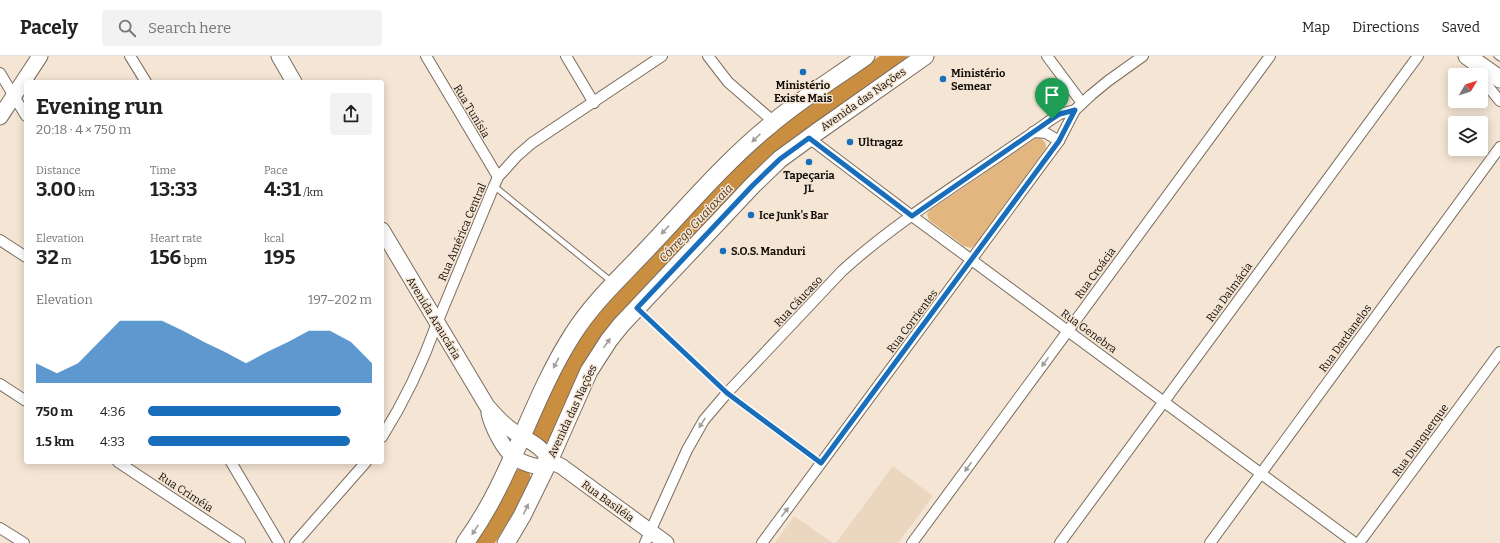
<!DOCTYPE html>
<html lang="en">
<head>
<meta charset="utf-8">
<style>
  body { margin:0; font-family:Bitter,serif; background:#f2f2f2; color:#222; height:100vh; display:flex; flex-direction:column; font-size:15px; white-space:nowrap }
  * { box-sizing:border-box; margin:0 }
  p { font-size:13px; color:#767676 }
  .icon { flex:none; width:22px; height:22px; fill:none; stroke:currentColor; stroke-width:2; stroke-linecap:round; stroke-linejoin:round }
  .map { position:relative; flex:1; overflow:hidden }
  .sheet { position:absolute; left:24px; top:24px; width:360px; height:384px; display:flex; flex-direction:column; background:#fff; border-radius:4px; box-shadow:0 2px 10px #0003 }
  .sheet>* { flex:none }
  .needle { width:26px; rotate:51deg }
  .buttons { position:absolute; left:1448px; top:12px; display:grid; gap:8px }
  .buttons a { display:grid; place-items:center; width:40px; height:40px; border-radius:4px; background:#fff; box-shadow:0 2px 10px #0003; font-size:20px }
  .pin { position:absolute; display:grid; place-items:center; width:34px; height:34px; color:#fff; margin:-41px -17px; border-radius:50% 50% 50% 0; rotate:-45deg; box-shadow:0 0 4px #0007 }
  .pin .icon { rotate:45deg }
  .round { display:grid; place-items:center; flex:none; width:42px; height:42px; border-radius:4px; background:#f2f2f2 }
  .head { display:flex; align-items:center; justify-content:space-between; height:68px; padding:0 12px }
  h1 { font-size:22px; font-weight:700; line-height:30px }
  .figures { display:grid; grid-template-columns:repeat(3,1fr); gap:6px; height:68px; padding:4px 12px }
  .figures div { display:grid; align-content:center }
  .figures b { font-size:20px; font-weight:700 }
  .figures small { font-size:11px; font-weight:400 }
  .figures p { font-size:11px }
  .chart { height:112px; padding:8px 12px }
  .chart p { display:flex; justify-content:space-between }
  .chart svg { width:100%; height:72px; margin-top:4px; fill:#196ebc; opacity:.7 }
  ul { padding:0 12px; list-style:none; font-size:13px }
  li { display:grid; grid-template-columns:64px 48px 1fr; align-items:center; height:30px }
  li i { height:10px; border-radius:5px; background:#196ebc }
  header { display:flex; align-items:center; gap:24px; box-sizing:border-box; height:56px; padding:0 20px; background:#fff; border-bottom:1px solid #e0e0e0 }
  header strong { font-size:19px }
  nav { display:flex; gap:22px; margin-inline-start:auto; font-size:14px }
  .search { width:280px; height:36px; background:#f2f2f2; display:flex; align-items:center; gap:10px; box-sizing:border-box; padding:0 14px; border-radius:4px; color:#767676; font-size:15px }
  .map>svg:first-child { display:block }
  .built { fill:#ebd7c0 }
  .green { fill:#e3b680 }
  .lines { fill:none; stroke-linecap:round; stroke-linejoin:round }
  .river { stroke:#c98e3f; stroke-width:20 }
  .lane-casing { stroke:#7a6d5e; stroke-width:7 }
  .street-casing { stroke:#7a6d5e; stroke-width:12 }
  .secondary-casing { stroke:#7a6d5e; stroke-width:17 }
  .primary-casing { stroke:#7a6d5e; stroke-width:19 }
  .lane { stroke:#fff; stroke-width:5 }
  .street { stroke:#fff; stroke-width:10 }
  .secondary { stroke:#fff; stroke-width:15 }
  .primary { stroke:#fff; stroke-width:17 }
  .oneway { fill:#a19f9c }
  .route-casing { stroke:#fff; stroke-width:8 }
  .route { stroke:#196ebc; stroke-width:5 }
  .poi-dot { fill:#196ebc; stroke:#f4e5d4; stroke-width:1.5 }
  .labels { text-anchor:middle; stroke-width:3; stroke-linejoin:round; paint-order:stroke }
  .poi-label { font-size:11px; font-weight:bold; fill:#130e08; stroke:#f4e5d4; text-anchor:start }
  .street-label { font-size:11px; fill:#130e08; stroke:#f4e5d4 }
  .water-label { font-size:12px; font-style:italic; fill:#523918; stroke:#f4e5d4 }
</style>
</head>
<body>
<header>
<strong>Pacely</strong>
<div class="search"><svg class="icon" aria-label="search" viewBox="0 0 24 24"><circle cx="10" cy="10" r="6"/><path d="M15 15l6 6"/></svg>Search here</div>
<nav><a>Map</a><a>Directions</a><a>Saved</a></nav>
</header>
<div class="map">
<svg width="1500" height="487" viewBox="0 0 1500 487">
  <rect width="100%" height="100%" fill="#f4e5d4"/>
  <!-- built -->
  <g class="built">
    <path d="M893,410L933,440L898,487H836Z"/>
    <path d="M794,460L833,487H775Z"/>
  </g>
  <!-- green -->
  <path class="green" d="M1036,82C1042,82 1046,85 1046,92L1044,95L975,189L971,192L964,190L929,164L927,158L930,154Z"/>
  <g class="lines">
    <!-- river -->
    <g class="river">
      <path d="M543,377L576,306L587,288L618,249L731,129L765,96L799,69L897,0"/>
      <path d="M483,487L506,450L521,423"/>
    </g>
    <defs>
      <g id="lane">
        <path d="M1497,0L1500,2"/>
        <path d="M494,130L612,226"/>
        <path d="M639,254L727,337L821,407"/>
      </g>
      <g id="street">
        <path d="M130,0L146,26"/>
        <path d="M426,0L498,121"/>
        <path d="M566,0L594,47"/>
        <path d="M708,0L728,26L774,66"/>
        <path d="M1047,0L1082,47"/>
        <path d="M0,17L26,60"/>
        <path d="M1481,22L1500,45"/>
        <path d="M1033,76L1046,77L1059,85"/>
        <path d="M809,82L912,160L1355,487"/>
        <path d="M0,184L26,201"/>
        <path d="M0,328L26,345"/>
        <path d="M382,381C404,346 423,306 437,267L494,130L498,121L517,100L532,87L662,0"/>
        <path d="M118,406L240,487"/>
        <path d="M231,406L279,487"/>
        <path d="M0,472L24,487"/>
        <path d="M295,487L366,406"/>
        <path d="M645,487L687,394L704,364L727,337L842,215C906,157 982,114 1052,63L1060,58L1075,54L1091,39L1108,25L1143,0"/>
        <path d="M762,487L1059,85L1075,54"/>
        <path d="M912,487L1270,0"/>
        <path d="M1060,487L1418,0"/>
        <path d="M1210,487L1500,91"/>
        <path d="M1359,487L1500,296"/>
      </g>
      <g id="secondary">
        <path d="M279,0L294,26"/>
        <path d="M0,61L40,0"/>
        <path d="M382,174L487,350C494,358 501,366 509,372C522,383 543,388 549,405"/>
        <path d="M489,357C492,370 503,393 514,401C520,406 530,409 538,411L549,405"/>
        <path d="M549,405L561,410L666,487"/>
      </g>
      <g id="primary">
        <path d="M1467,0L1500,23"/>
        <path d="M465,487C512,423 530,345 573,278C593,246 623,219 649,191C688,150 725,106 769,70C799,44 834,23 866,0"/>
        <path d="M506,487L522,460L549,405L589,315L609,284L621,269L753,129L780,103L817,76L925,0"/>
      </g>
    </defs>
    <!-- lane casing -->
    <use href="#lane" class="lane-casing"/>
    <!-- street casing -->
    <use href="#street" class="street-casing"/>
    <!-- secondary casing -->
    <use href="#secondary" class="secondary-casing"/>
    <!-- primary casing -->
    <use href="#primary" class="primary-casing"/>
    <!-- lane -->
    <use href="#lane" class="lane"/>
    <!-- street -->
    <use href="#street" class="street"/>
    <!-- secondary -->
    <use href="#secondary" class="secondary"/>
    <!-- primary -->
    <use href="#primary" class="primary"/>
  </g>
  <!-- one-way arrows -->
  <defs><path id="oneway-solid" d="M-6-.8H1V-3.2L6.5 0L1 3.2V.8H-6Z"/></defs>
  <g class="oneway">
    <use href="#oneway-solid" transform="translate(756 82) rotate(137)"/>
    <use href="#oneway-solid" transform="translate(665 174) rotate(133)"/>
    <use href="#oneway-solid" transform="translate(607 287) rotate(-54)"/>
    <use href="#oneway-solid" transform="translate(1045 306) rotate(126)"/>
    <use href="#oneway-solid" transform="translate(556 307) rotate(118)"/>
    <use href="#oneway-solid" transform="translate(702 367) rotate(123)"/>
    <use href="#oneway-solid" transform="translate(968 411) rotate(126)"/>
    <use href="#oneway-solid" transform="translate(526 453) rotate(-65)"/>
    <use href="#oneway-solid" transform="translate(785 456) rotate(-53)"/>
    <use href="#oneway-solid" transform="translate(475 474) rotate(123)"/>
  </g>
  <g class="lines">
    <defs>
      <path id="route" d="M1075,54L1059,85L821,407L727,337L637,252L753,129L780,103L809,82L912,160L1052,63L1060,58Z"/>
    </defs>
    <!-- route casing -->
    <use href="#route" class="route-casing"/>
    <!-- route -->
    <use href="#route" class="route"/>
  </g>
  <!-- markers -->
  <g class="poi-dot">
    <circle cx="803" cy="16" r="4"/>
    <circle cx="943" cy="23" r="4"/>
    <circle cx="850" cy="86" r="4"/>
    <circle cx="809" cy="106" r="4"/>
    <circle cx="751" cy="159" r="4"/>
    <circle cx="723" cy="195" r="4"/>
  </g>
  <g class="labels">
    <!-- poi labels -->
    <g class="poi-label">
      <text x="951" y="21">Ministério<tspan x="951" dy="13">Semear</tspan></text>
      <text x="803" y="33" text-anchor="middle">Ministério<tspan x="803" dy="13">Existe Mais</tspan></text>
      <text x="858" y="90">Ultragaz</text>
      <text x="809" y="123" text-anchor="middle">Tapeçaria<tspan x="809" dy="13">JL</tspan></text>
      <text x="759" y="163">Ice Junk's Bar</text>
      <text x="731" y="199">S.O.S. Manduri</text>
    </g>
    <!-- street labels -->
    <g class="street-label">
      <text transform="translate(863 43) rotate(-35)" y="4">Avenida das Nações</text>
      <text transform="translate(472 55) rotate(59)" y="4">Rua Tunísia</text>
      <text transform="translate(462 176) rotate(-67)" y="4">Rua América Central</text>
      <text transform="translate(1095 217) rotate(-54)" y="4">Rua Croácia</text>
      <text transform="translate(1229 236) rotate(-54)" y="4">Rua Dalmácia</text>
      <text transform="translate(798 245) rotate(-47)" y="4">Rua Cáucaso</text>
      <text transform="translate(434 262) rotate(59)" y="4">Avenida Araucária</text>
      <text transform="translate(912 265) rotate(-53)" y="4">Rua Corrientes</text>
      <text transform="translate(1089 275) rotate(36)" y="4">Rua Genebra</text>
      <text transform="translate(1345 282) rotate(-54)" y="4">Rua Dardanelos</text>
      <text transform="translate(572 355) rotate(-65)" y="4">Avenida das Nações</text>
      <text transform="translate(1420 384) rotate(-54)" y="4">Rua Dunquerque</text>
      <text transform="translate(186 436) rotate(33)" y="4">Rua Criméia</text>
      <text transform="translate(608 445) rotate(36)" y="4">Rua Basiléia</text>
    </g>
    <!-- water labels -->
    <g class="water-label">
      <text transform="translate(696 167) rotate(-47)" y="4">Córrego Guaiaxaia</text>
    </g>
  </g>
</svg>
<div class="buttons">
<a><svg class="needle" viewBox="-14 -14 28 28"><path d="M0-13l5 13h-10z" fill="#e53935"/><path d="M0 13l5-13h-10z" fill="#767676"/></svg></a>
<a><svg class="icon" aria-label="layers" viewBox="0 0 24 24"><path d="M12 4l9 5-9 5-9-5zM3 14l9 5 9-5"/></svg></a>
</div>
<div class="pin" style="left:1052px;top:63px;background:#1e9e55"><svg class="icon" aria-label="arrive" viewBox="0 0 24 24"><path d="M6 21V4h12l-3 4 3 4H6"/></svg></div>
<section class="sheet">
<div class="head"><div><h1>Evening run</h1><p>20:18 · 4 × 750 m</p></div><a class="round"><svg class="icon" aria-label="share" viewBox="0 0 24 24"><path d="M12 15V3M7 8l5-5 5 5M5 13v7h14v-7"/></svg></a></div>
<div class="figures">
<div><p>Distance</p><b>3.00<small> km</small></b></div>
<div><p>Time</p><b>13:33</b></div>
<div><p>Pace</p><b>4:31<small> /km</small></b></div>
</div>
<div class="figures">
<div><p>Elevation</p><b>32<small> m</small></b></div>
<div><p>Heart rate</p><b>156<small> bpm</small></b></div>
<div><p>kcal</p><b>195</b></div>
</div>
<div class="chart"><p><span>Elevation</span>197–202 m</p>
<svg viewBox="0 0 160 44" preserveAspectRatio="none"><path d="M0 44V32L10 38L20 32L30 19L40 6L50 6L60 6L70 12L80 19L90 25L100 32L110 25L120 19L130 12L140 12L150 19L160 32V44z"/></svg>
</div>
<ul>
<li><b>750 m</b>4:36<i style="width:86%"></i></li>
<li><b>1.5 km</b>4:33<i style="width:90%"></i></li>
</ul>
</section>
</div>
</body>
</html>
